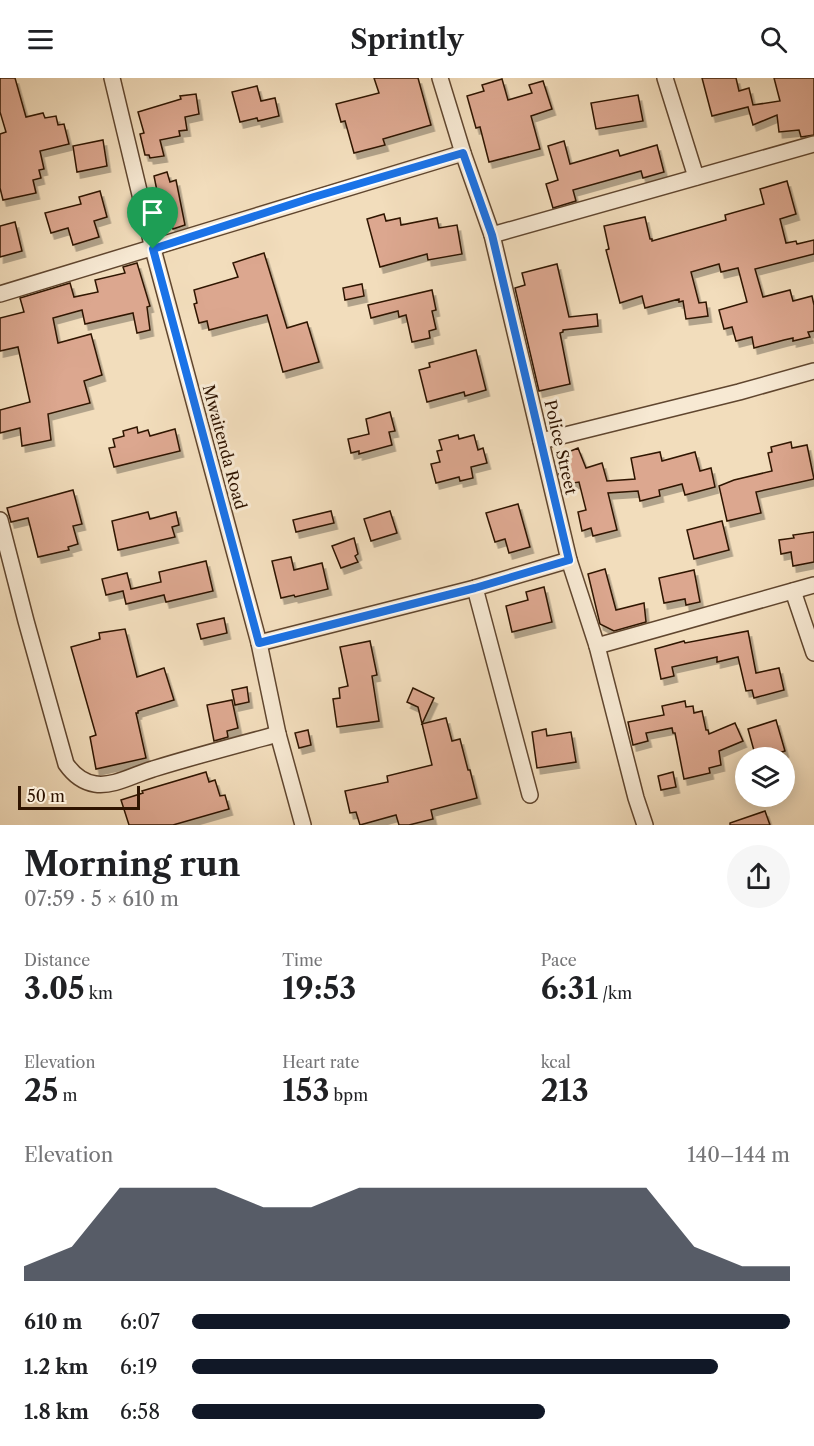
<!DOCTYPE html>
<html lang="en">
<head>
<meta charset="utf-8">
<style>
  body { margin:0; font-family:"Libre Caslon Text",serif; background:#f6f6f6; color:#202124; height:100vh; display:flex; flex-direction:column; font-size:22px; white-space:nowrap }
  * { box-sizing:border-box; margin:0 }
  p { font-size:20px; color:#757577 }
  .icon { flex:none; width:33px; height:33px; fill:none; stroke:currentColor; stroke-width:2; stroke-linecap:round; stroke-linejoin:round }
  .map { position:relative; height:747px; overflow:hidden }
  .side { display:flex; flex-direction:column; background:#fff; flex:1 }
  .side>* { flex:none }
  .controls { position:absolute; left:735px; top:669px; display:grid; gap:12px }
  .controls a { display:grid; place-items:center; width:60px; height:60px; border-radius:50%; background:#fff; box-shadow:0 3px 15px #0003; font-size:30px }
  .scale { position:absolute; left:18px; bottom:15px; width:122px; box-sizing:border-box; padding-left:6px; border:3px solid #2f1400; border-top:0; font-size:16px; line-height:21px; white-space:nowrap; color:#2f1400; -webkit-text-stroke:4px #f7e9d3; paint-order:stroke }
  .pin { position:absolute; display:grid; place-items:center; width:51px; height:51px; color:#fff; margin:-62px -26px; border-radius:50% 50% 50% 0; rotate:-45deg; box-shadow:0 0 6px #0007 }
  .pin .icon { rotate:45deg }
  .round { display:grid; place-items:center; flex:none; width:63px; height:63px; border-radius:32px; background:#f6f6f6 }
  .head { display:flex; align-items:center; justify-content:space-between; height:102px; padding:0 24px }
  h1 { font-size:33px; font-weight:800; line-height:45px }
  .metrics { display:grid; grid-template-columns:repeat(3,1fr); gap:9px; height:102px; padding:6px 24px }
  .metrics div { display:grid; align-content:center }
  .metrics b { font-size:30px; font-weight:800 }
  .metrics small { font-size:16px; font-weight:400 }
  .metrics p { font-size:16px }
  .chart { height:168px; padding:12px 24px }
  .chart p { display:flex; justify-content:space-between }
  .chart svg { width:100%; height:108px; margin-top:6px; fill:#111827; opacity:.7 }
  ul { padding:0 24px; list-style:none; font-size:20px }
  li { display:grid; grid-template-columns:96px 72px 1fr; align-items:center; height:45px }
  li i { height:15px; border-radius:8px; background:#111827 }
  header { display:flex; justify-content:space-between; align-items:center; height:78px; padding:0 24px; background:#fff; font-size:27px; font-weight:800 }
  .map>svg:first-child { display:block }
  .building { fill:#dca78f; stroke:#2f1400; stroke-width:1.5; filter:url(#shadow) }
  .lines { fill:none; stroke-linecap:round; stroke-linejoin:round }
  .minor-casing { stroke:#60462f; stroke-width:18 }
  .minor { stroke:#f7e9d3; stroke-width:15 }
  .route-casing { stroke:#fff; stroke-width:12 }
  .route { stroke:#1a73e8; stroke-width:8 }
  .labels { text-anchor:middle; stroke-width:6; stroke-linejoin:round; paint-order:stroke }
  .street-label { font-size:16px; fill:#2f1400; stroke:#f7e9d3 }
</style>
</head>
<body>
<header><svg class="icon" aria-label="menu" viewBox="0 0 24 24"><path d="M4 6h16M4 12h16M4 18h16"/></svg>Sprintly<svg class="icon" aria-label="search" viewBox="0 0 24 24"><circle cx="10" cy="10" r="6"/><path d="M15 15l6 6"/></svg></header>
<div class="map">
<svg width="814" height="747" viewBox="0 0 814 747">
  <defs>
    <filter id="shadow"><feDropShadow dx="3.5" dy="6" stdDeviation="0" flood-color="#0004"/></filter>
  </defs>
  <rect width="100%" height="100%" fill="#f2ddbc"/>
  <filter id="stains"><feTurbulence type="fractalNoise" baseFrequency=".00333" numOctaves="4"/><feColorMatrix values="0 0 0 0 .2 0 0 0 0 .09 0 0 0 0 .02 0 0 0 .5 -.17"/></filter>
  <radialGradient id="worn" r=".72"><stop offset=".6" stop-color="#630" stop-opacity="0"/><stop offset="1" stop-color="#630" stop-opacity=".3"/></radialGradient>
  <!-- building -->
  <g class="building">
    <path d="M0,0H15L26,39L43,35L45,40L56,38L58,47L64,46L69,66L40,73L44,91L39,92L41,100L33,102L36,115L3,122L0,110V56L6,54L0,34Z"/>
    <path d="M374,0H418L431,47L383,61L385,67L354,75L345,43L341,44L336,26L379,15Z"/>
    <path d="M702,0H736L739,13L749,10L753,27L780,23L774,0H814V57L801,59L799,52L779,54L777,37L753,47L748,29L712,38Z"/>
    <path d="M502,1L508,22L532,15L529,7L543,3L552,31L531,38L540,71L489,84L480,49L476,50L467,18L484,13L482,7Z"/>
    <path d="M257,8L261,23L275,20L279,38L258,43L257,40L240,44L232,14Z"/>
    <path d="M196,16L199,36L185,39L187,52L179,53L180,58L160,62L164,78L150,80L149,77H145L140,56L144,55L138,34L181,21L180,18Z"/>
    <path d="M638,17L643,43L596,51L591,25Z"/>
    <path d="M103,62L107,88L77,94L73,68Z"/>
    <path d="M564,63L570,86L618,72L620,78L657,67L664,94L643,100L641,93L573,112L576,123L553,130L546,106L558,102L548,68Z"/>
    <path d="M167,94L170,104L176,102L185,147L173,151L168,137L162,138L154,98Z"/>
    <path d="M787,103L796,136L780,141L786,165L796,163L797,166L814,162V176L755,191L763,219L790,212L793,223L812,218L814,227V253L808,254L810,259L793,263V260L784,262L754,270L752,259L736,263L732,249L724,251L719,232L747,224L738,190L721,194L719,186L691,194L699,225L706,224L708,238L686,241L683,223L679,224V221L645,230L642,218L620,225L606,172L609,171L604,148L645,139L650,161H652V163L726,142L725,137L764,126L760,111Z"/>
    <path d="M100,113L107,139L94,143L99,159L73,167L68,150L51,155L45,135L81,126L79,119Z"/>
    <path d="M384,136L386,143L400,140L401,147L437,140L439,150L457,147L462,176L428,182L427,176L380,189L367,141Z"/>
    <path d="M15,144L22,173L0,179V148Z"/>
    <path d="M264,175L287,250L307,244L319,284L283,294L267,237L209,252L207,243L199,245L194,226L197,225L194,212L238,199L233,185Z"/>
    <path d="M137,185L150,228L147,229L150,252L137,255L133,235L85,246L82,232L53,240L58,265L91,256L102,297L84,303L90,325L48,336L51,362L22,368L20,350L0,355V332L30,324L18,269L0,273V240L24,234L20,220L70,205L74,219L98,214L95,202L125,195L123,189Z"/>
    <path d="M557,186L569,239L597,236L598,248L563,252V254L560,255L570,306L539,313L515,210L525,207L522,195Z"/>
    <path d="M362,206L364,218L345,222L343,210Z"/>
    <path d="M432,212L436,232L432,233L436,251L429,253L430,260L412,264L406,237L399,239L398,233L371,240L368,227Z"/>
    <path d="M476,272L486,312L465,318L464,314L427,324L419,292L430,289L429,285Z"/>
    <path d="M390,334L395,353L389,354L392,367L359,376V373L351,375L348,361L369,356L366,341Z"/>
    <path d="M137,349L138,355L148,352L150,358L175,351L180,373L114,389L109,370L115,369L113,361L124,358L123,353Z"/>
    <path d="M458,357L459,361L474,357L478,372L483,370L487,385L471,389L473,400L460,403L459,399L436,405L431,386L440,384L437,373L442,372L439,362Z"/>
    <path d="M791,364L792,370L807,367L814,401L756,414L761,435L727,443L719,408L734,402L772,393L768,375L772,374L771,369Z"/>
    <path d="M578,370L586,390L602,385L607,403L635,401L631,380L660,374L662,383L695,374L700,393L711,390L715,409L685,417L682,406L659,412L660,418L640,423L638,413L608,415L617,452L593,458L591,450L582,453L578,434L586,432L579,404L567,406L565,400L560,401L557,388L569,385L566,375Z"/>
    <path d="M73,412L82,446L73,448L78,466L68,469L69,472L38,479L28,440L11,444L7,430Z"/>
    <path d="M518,426L530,469L509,475L505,461L495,464L486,435Z"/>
    <path d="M331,433L334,445L296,454L293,442Z"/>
    <path d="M390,433L397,455L371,463L364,441Z"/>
    <path d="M148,434L150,441L176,434L179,447L172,449L175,459L118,472L112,443Z"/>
    <path d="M722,443L729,472L694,481L687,452Z"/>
    <path d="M814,454V484L793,488L791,474L781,476L779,462L794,460L793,457Z"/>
    <path d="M354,460L358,476L355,478L358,484L341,490L332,468Z"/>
    <path d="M291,479L294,492L322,485L328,511L295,519L294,517L281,520L272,483Z"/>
    <path d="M206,483L213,513L166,524L164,517L126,526L123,513L106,517L102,501L127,495L131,511L161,504L159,494Z"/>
    <path d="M605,491L616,532L644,525L646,544L614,553L600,546L588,496Z"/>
    <path d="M694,492L700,524L686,527L685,521L664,525L659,500Z"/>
    <path d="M544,509L552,544L512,554L506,528L528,522L526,514Z"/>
    <path d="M224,540L227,555L201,561L197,546Z"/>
    <path d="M125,551L137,599L164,590L174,622L138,633V635H136L146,680L96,691L90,659L96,657L71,569L100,561L99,555Z"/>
    <path d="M748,553L756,595L779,590L784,612L754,620L752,612L746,613L738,579L717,584V579L672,589L674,598L661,601L655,571L684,563L685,565Z"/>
    <path d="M370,563L377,597L372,598L379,643L337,649L333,621L340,620L339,610L348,608L340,569Z"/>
    <path d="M247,609L249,624L235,627L232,612Z"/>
    <path d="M413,610L434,620L422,646L446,640L452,663L460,661L468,692H470L477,720L431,732L433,741L409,747H399L396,737L360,747L356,734L350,735L345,713L388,704L387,698L432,687L418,629L407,624Z"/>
    <path d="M232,622L238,650L227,653L228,659L214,663L207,627Z"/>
    <path d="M685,623L686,629L693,628L694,635L702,633L706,652H708L709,656L735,645L743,663L719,673L721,687L709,690L710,695L684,701L675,655H673L672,650L646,655L648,663L633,667L628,644L664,637L662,628Z"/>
    <path d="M776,642L785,673L763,680H756L748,651Z"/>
    <path d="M546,651L547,658L571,654L576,684L537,690L532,654Z"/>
    <path d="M308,652L311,667L299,670L295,655Z"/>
    <path d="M206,694L209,704L215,702L220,718L225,717L229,731L173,747H129L121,722L143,715L142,713Z"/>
    <path d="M673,694L676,709L661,712L658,698Z"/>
    <path d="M765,733L770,747H730V745Z"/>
  </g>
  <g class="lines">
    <defs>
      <g id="minor">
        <path d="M112,0L153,171L259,565L278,656L303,747"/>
        <path d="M440,0L463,75L492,157L569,482L597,568L636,720L645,747"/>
        <path d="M665,0L696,99"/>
        <path d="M492,157L814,66"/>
        <path d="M0,216C155,170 308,121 463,75"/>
        <path d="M541,363L739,314L814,293"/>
        <path d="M0,442L26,543L66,686C73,696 82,704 95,706C114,709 135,696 153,691C195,678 237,667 278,656"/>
        <path d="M475,510L530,717"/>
        <path d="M793,513L814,575"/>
        <path d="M259,565L475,510L569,482"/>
        <path d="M597,568L814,507"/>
      </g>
    </defs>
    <!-- minor casing -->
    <use href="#minor" class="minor-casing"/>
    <!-- minor -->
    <use href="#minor" class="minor"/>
  </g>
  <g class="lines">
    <defs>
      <path id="route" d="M463,75L492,157L569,482L475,510L259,565L153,171L314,119Z"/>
    </defs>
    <!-- route casing -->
    <use href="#route" class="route-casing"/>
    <!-- route -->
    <use href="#route" class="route"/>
  </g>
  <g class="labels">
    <!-- street labels -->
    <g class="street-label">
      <text transform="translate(225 369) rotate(75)" y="6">Mwaitenda Road</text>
      <text transform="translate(561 369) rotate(77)" y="6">Police Street</text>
    </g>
  </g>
  <rect width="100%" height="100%" filter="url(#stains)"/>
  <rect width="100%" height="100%" fill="url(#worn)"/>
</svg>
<div class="controls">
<a><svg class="icon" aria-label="layers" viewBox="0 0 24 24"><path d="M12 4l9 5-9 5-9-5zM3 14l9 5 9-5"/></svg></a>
</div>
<div class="scale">50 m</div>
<div class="pin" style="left:153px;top:171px;background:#1e9e55"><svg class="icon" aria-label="arrive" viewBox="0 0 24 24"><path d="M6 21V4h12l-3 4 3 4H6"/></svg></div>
</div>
<section class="side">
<div class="head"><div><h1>Morning run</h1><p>07:59 · 5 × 610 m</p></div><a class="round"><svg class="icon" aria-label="share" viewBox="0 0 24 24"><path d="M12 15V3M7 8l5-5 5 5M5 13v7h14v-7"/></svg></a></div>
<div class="metrics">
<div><p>Distance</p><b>3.05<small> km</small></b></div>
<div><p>Time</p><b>19:53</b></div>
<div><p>Pace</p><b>6:31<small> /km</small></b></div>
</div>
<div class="metrics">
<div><p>Elevation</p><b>25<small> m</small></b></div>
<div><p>Heart rate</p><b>153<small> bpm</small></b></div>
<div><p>kcal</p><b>213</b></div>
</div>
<div class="chart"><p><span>Elevation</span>140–144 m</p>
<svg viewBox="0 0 160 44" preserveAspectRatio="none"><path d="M0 44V38L10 30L20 6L30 6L40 6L50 14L60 14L70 6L80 6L90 6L100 6L110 6L120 6L130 6L140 30L150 38L160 38V44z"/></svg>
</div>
<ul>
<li><b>610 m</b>6:07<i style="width:100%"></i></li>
<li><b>1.2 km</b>6:19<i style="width:88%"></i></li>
<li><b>1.8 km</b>6:58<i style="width:59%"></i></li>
</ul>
</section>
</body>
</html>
